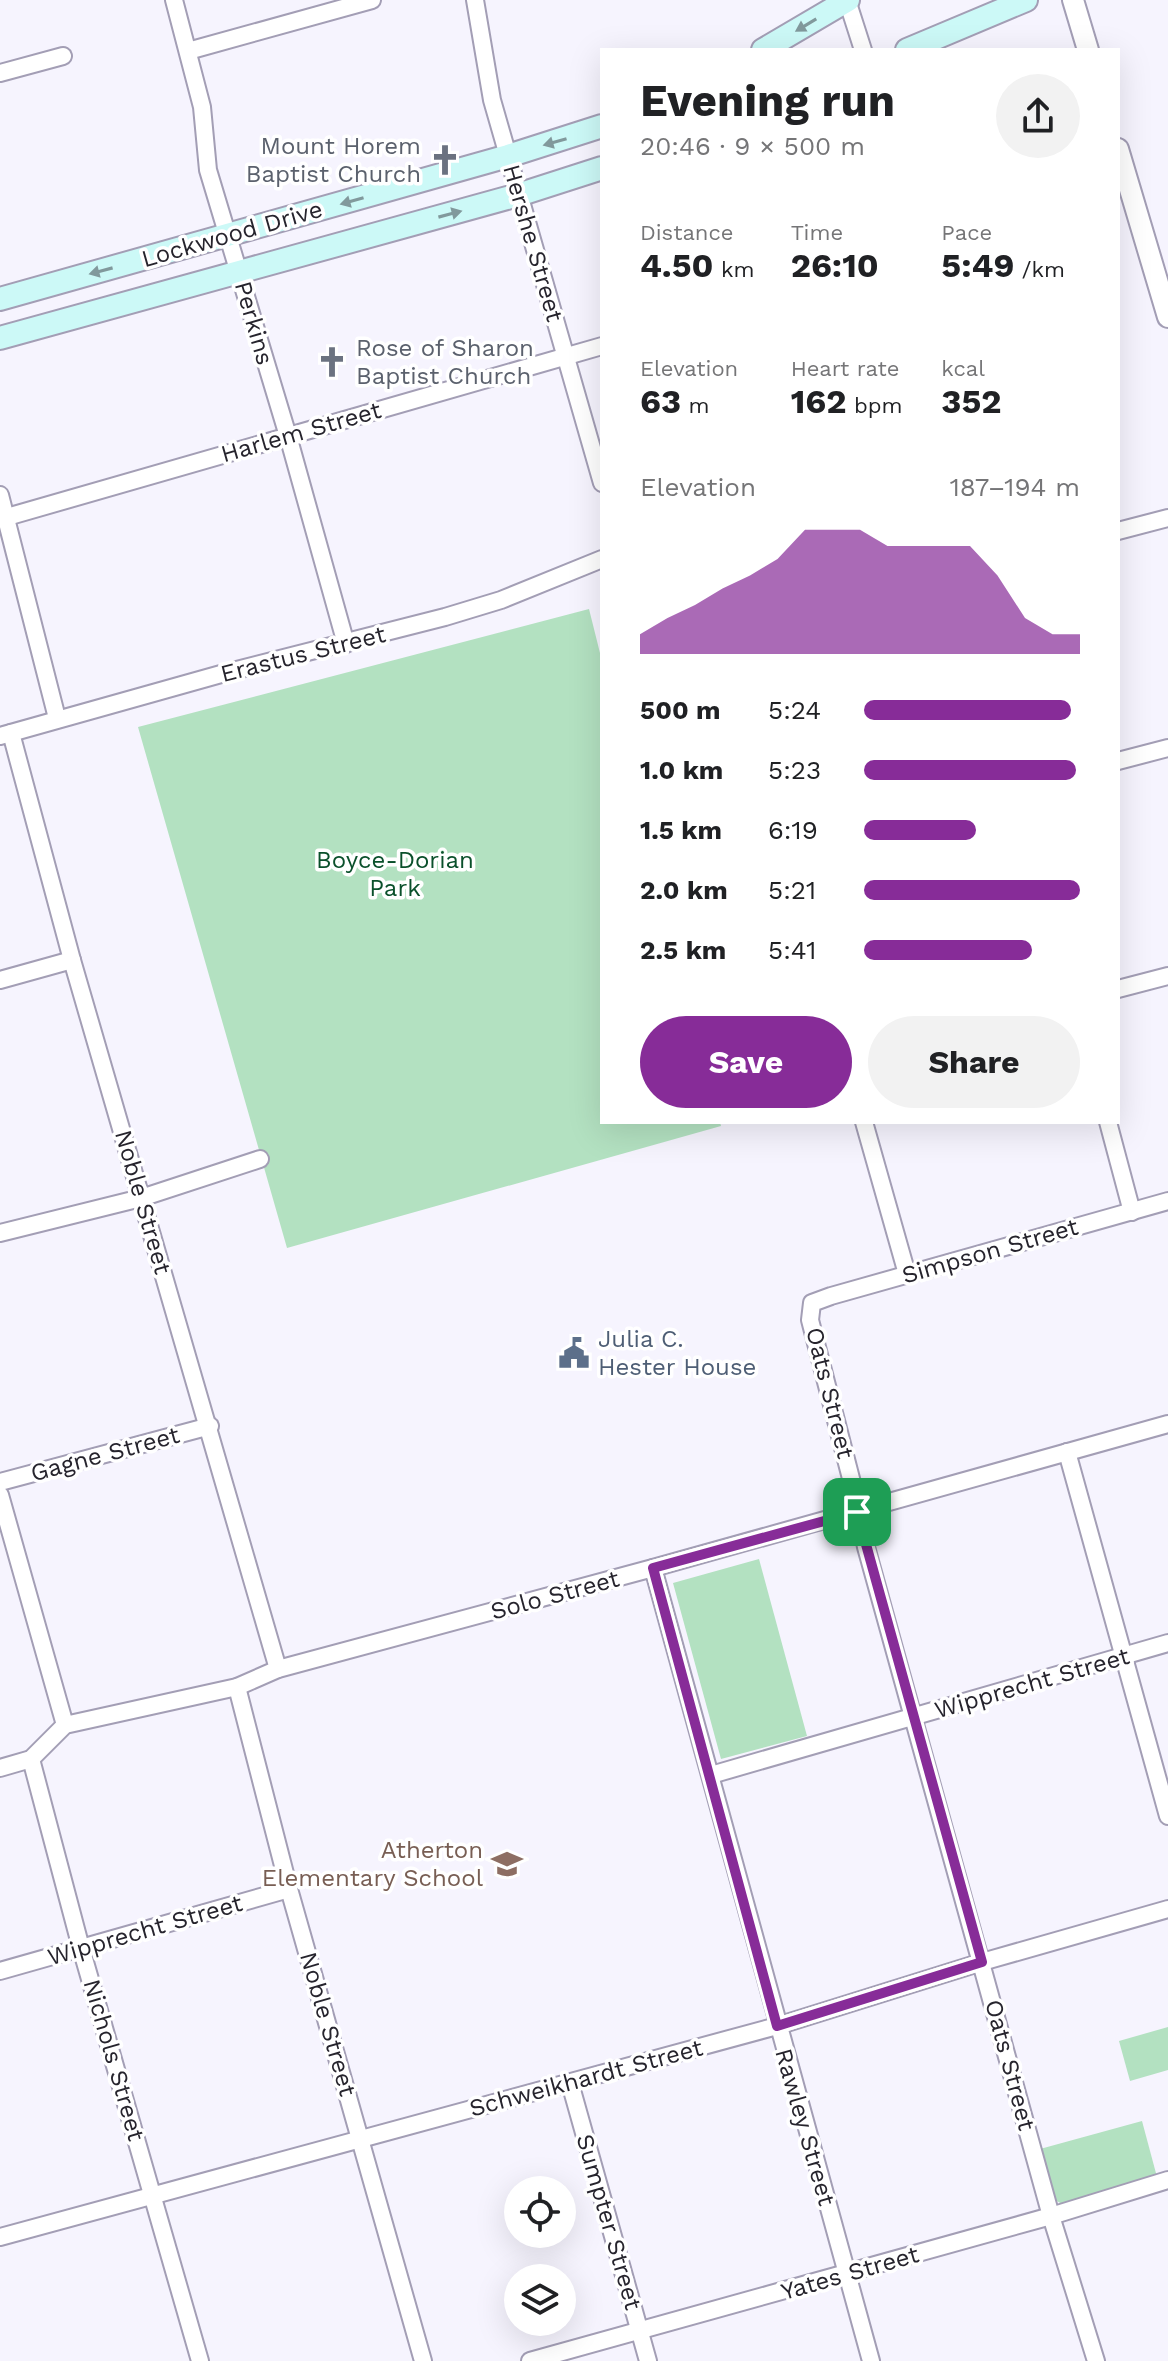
<!DOCTYPE html>
<html lang="en">
<head>
<meta charset="utf-8">
<style>
  body { margin:0; font-family:"Work Sans",sans-serif; background:#f2f2f2; color:#202124; height:100vh; display:flex; flex-direction:column; font-size:30px; white-space:nowrap }
  * { box-sizing:border-box; margin:0 }
  p { font-size:26px; color:#757577 }
  .icon { flex:none; width:44px; height:44px; fill:none; stroke:currentColor; stroke-width:2; stroke-linecap:round; stroke-linejoin:round }
  .map { position:relative; flex:1; overflow:hidden }
  .sheet { position:absolute; left:600px; top:48px; width:520px; height:1076px; display:flex; flex-direction:column; background:#fff; border-radius:0px; box-shadow:0 8px 32px #0002 }
  .sheet>* { flex:none }
  .tools { position:absolute; left:504px; top:2176px; display:grid; gap:16px }
  .tools a { display:grid; place-items:center; width:72px; height:72px; border-radius:50%; background:#fff; box-shadow:0 8px 32px #0002; font-size:40px }
  .pin { position:absolute; display:grid; place-items:center; width:68px; height:68px; color:#fff; margin:-34px; border-radius:16px; box-shadow:0 4px 12px #0006 }
  .round { display:grid; place-items:center; flex:none; width:84px; height:84px; border-radius:42px; background:#f2f2f2 }
  .overview { display:flex; align-items:center; justify-content:space-between; height:136px; padding:0 40px }
  h1 { font-size:44px; font-weight:700; line-height:60px }
  .figures { display:grid; grid-template-columns:repeat(3,1fr); gap:12px; height:136px; padding:8px 40px }
  .figures div { display:grid; align-content:center }
  .figures b { font-size:34px; font-weight:700 }
  .figures small { font-size:22px; font-weight:400 }
  .figures p { font-size:22px }
  .chart { height:224px; padding:16px 40px }
  .chart p { display:flex; justify-content:space-between }
  .chart svg { width:100%; height:144px; margin-top:8px; fill:#872c98; opacity:.7 }
  .button { display:flex; gap:16px; margin-top:auto; padding:16px 40px }
  .button a { flex:1; height:92px; border-radius:48px; background:#872c98; color:#fff; font-size:32px; font-weight:700; line-height:92px; text-align:center }
  .button a+a { background:#f2f2f2; color:#202124 }
  ul { padding:0 40px; list-style:none; font-size:26px }
  li { display:grid; grid-template-columns:128px 96px 1fr; align-items:center; height:60px }
  li i { height:20px; border-radius:10px; background:#872c98 }
  .map>svg:first-child { display:block }
  .green { fill:#b3e1c1 }
  .lines { fill:none; stroke-linecap:round; stroke-linejoin:round }
  .minor-casing { stroke:#a39eb5; stroke-width:20 }
  .tertiary-casing { stroke:#a39eb5; stroke-width:24 }
  .secondary-casing { stroke:#a39eb5; stroke-width:26 }
  .minor { stroke:#fff; stroke-width:16 }
  .tertiary { stroke:#fff; stroke-width:20 }
  .secondary { stroke:#ccf9f7; stroke-width:22 }
  .oneway { fill:#81999c }
  .route-casing { stroke:#fff; stroke-width:16 }
  .route { stroke:#872c98; stroke-width:10 }
  .labels { text-anchor:middle; stroke-width:7; stroke-linejoin:round; paint-order:stroke }
  .worship-label { font-size:24px; fill:#5b616d; stroke:#fff; text-anchor:end }
  .street-label { font-size:24px; fill:#26242d; stroke:#fff }
  .park-label { font-size:24px; fill:#0a502b; stroke:#fff }
  .service-label { font-size:24px; fill:#4e5e75; stroke:#fff; text-anchor:start }
  .education-label { font-size:24px; fill:#785e54; stroke:#fff; text-anchor:end }
</style>
</head>
<body>
<div class="map">
<svg width="1168" height="2361" viewBox="0 0 1168 2361">
  <rect width="100%" height="100%" fill="#f6f4fe"/>
  <!-- green -->
  <g class="green">
    <path d="M589,609L602,661V1122H720L721,1126L287,1248L138,727Z"/>
    <path d="M759,1559L807,1736L721,1759L673,1583Z"/>
    <path d="M1168,2027V2070L1130,2081L1119,2041Z"/>
    <path d="M1142,2121L1157,2177L1062,2204L1055,2200L1040,2149Z"/>
  </g>
  <g class="lines">
    <defs>
      <g id="minor">
        <path d="M174,0L202,107L208,170L288,436L346,644"/>
        <path d="M475,0L492,100L602,483"/>
        <path d="M847,0L863,50"/>
        <path d="M188,51L372,0"/>
        <path d="M0,73L63,56"/>
        <path d="M0,495L57,718"/>
        <path d="M0,519L602,346"/>
        <path d="M1118,531L1168,518"/>
        <path d="M11,733L72,960L278,1669"/>
        <path d="M0,736L221,674L445,617L501,600L602,559"/>
        <path d="M1118,761L1168,748"/>
        <path d="M0,980L72,960"/>
        <path d="M1118,989L1168,976"/>
        <path d="M864,1122L907,1274"/>
        <path d="M1108,1122L1132,1212"/>
        <path d="M0,1233L141,1198L260,1159"/>
        <path d="M1067,1452L1168,1816"/>
        <path d="M0,1482L210,1426"/>
        <path d="M0,1495L65,1725"/>
        <path d="M653,1568L871,2361"/>
        <path d="M237,1687L289,1889L423,2361"/>
        <path d="M31,1759L81,1948L200,2361"/>
        <path d="M0,1768L31,1759L65,1725L237,1687L278,1669L653,1568L1168,1424"/>
        <path d="M711,1775L1168,1643"/>
        <path d="M0,1971L289,1889"/>
        <path d="M570,2083L648,2361"/>
        <path d="M0,2237L777,2026L982,1962L1168,1909"/>
        <path d="M530,2361L1051,2216L1168,2180"/>
        <path d="M1096,2361L1051,2216L866,1547L855,1494L810,1320L812,1303L831,1296L1168,1201"/>
      </g>
      <g id="tertiary">
        <path d="M1073,0L1088,50"/>
        <path d="M1118,149L1168,317"/>
      </g>
      <g id="secondary">
        <path d="M763,50L848,0"/>
        <path d="M907,50L1026,0"/>
        <path d="M0,299L508,156L602,126"/>
        <path d="M0,338L518,195L602,168"/>
      </g>
    </defs>
    <!-- minor casing -->
    <use href="#minor" class="minor-casing"/>
    <!-- tertiary casing -->
    <use href="#tertiary" class="tertiary-casing"/>
    <!-- secondary casing -->
    <use href="#secondary" class="secondary-casing"/>
    <!-- minor -->
    <use href="#minor" class="minor"/>
    <!-- tertiary -->
    <use href="#tertiary" class="tertiary"/>
    <!-- secondary -->
    <use href="#secondary" class="secondary"/>
  </g>
  <!-- one-way arrows -->
  <defs><path id="oneway-solid" d="M-6-.8H1V-3.2L6.5 0L1 3.2V.8H-6Z" transform="scale(2)"/></defs>
  <g class="oneway">
    <use href="#oneway-solid" transform="translate(806 25) rotate(149)"/>
    <use href="#oneway-solid" transform="translate(555 142) rotate(164)"/>
    <use href="#oneway-solid" transform="translate(352 201) rotate(164)"/>
    <use href="#oneway-solid" transform="translate(450 214) rotate(-15)"/>
    <use href="#oneway-solid" transform="translate(101 271) rotate(165)"/>
  </g>
  <g class="lines">
    <defs>
      <path id="route" d="M857,1512L982,1962L777,2026L653,1568Z"/>
    </defs>
    <!-- route casing -->
    <use href="#route" class="route-casing"/>
    <!-- route -->
    <use href="#route" class="route"/>
  </g>
  <!-- icons -->
  <defs>
    <symbol id="church-bare" viewBox="-9 -9 18 18"><path d="M-1.2-6h2.4v3.5h3.3v2.4h-3.3V6h-2.4V-.1h-3.3v-2.4h3.3Z" fill="#6b7280" stroke="#fff" stroke-width="2.5" paint-order="stroke"/></symbol>
    <symbol id="civic-bare" viewBox="-9 -9 18 18"><path d="M-.6-6.5H3V-4.5H.6V-3L4-1V1h2V6H-6V1h2V-1L-.6-3ZM-1.2 2.5V6h2.4V2.5Z" fill="#5c6f8a" stroke="#fff" stroke-width="2.5" paint-order="stroke"/></symbol>
    <symbol id="school-bare" viewBox="-9 -9 18 18"><path d="M0-5L7-2L0 1L-7-2ZM-4 1L0 2.5L4 1V4Q0 6-4 4Z" fill="#8d6e63" stroke="#fff" stroke-width="2.5" paint-order="stroke"/></symbol>
  </defs>
  <g fill-rule="evenodd">
    <use href="#church-bare" x="423" y="138" width="44" height="44"/>
    <use href="#church-bare" x="310" y="340" width="44" height="44"/>
    <use href="#civic-bare" x="552" y="1331" width="44" height="44"/>
    <use href="#school-bare" x="485" y="1842" width="44" height="44"/>
  </g>
  <g class="labels">
    <!-- worship labels -->
    <g class="worship-label">
      <text x="421" y="154">Mount Horem<tspan x="421" dy="28">Baptist Church</tspan></text>
      <text x="356" y="356" text-anchor="start">Rose of Sharon<tspan x="356" dy="28">Baptist Church</tspan></text>
    </g>
    <!-- street labels -->
    <g class="street-label">
      <text transform="translate(232 234) rotate(-16)" y="8">Lockwood Drive</text>
      <text transform="translate(533 243) rotate(74)" y="8">Hershe Street</text>
      <text transform="translate(254 323) rotate(74)" y="8">Perkins</text>
      <text transform="translate(301 432) rotate(-16)" y="8">Harlem Street</text>
      <text transform="translate(303 654) rotate(-14)" y="8">Erastus Street</text>
      <text transform="translate(143 1202) rotate(74)" y="8">Noble Street</text>
      <text transform="translate(990 1251) rotate(-16)" y="8">Simpson Street</text>
      <text transform="translate(830 1393) rotate(76)" y="8">Oats Street</text>
      <text transform="translate(105 1454) rotate(-15)" y="8">Gagne Street</text>
      <text transform="translate(555 1595) rotate(-15)" y="8">Solo Street</text>
      <text transform="translate(1032 1683) rotate(-16)" y="8">Wipprecht Street</text>
      <text transform="translate(145 1930) rotate(-16)" y="8">Wipprecht Street</text>
      <text transform="translate(328 2024) rotate(74)" y="8">Noble Street</text>
      <text transform="translate(114 2060) rotate(74)" y="8">Nichols Street</text>
      <text transform="translate(1010 2065) rotate(75)" y="8">Oats Street</text>
      <text transform="translate(586 2078) rotate(-15)" y="8">Schweikhardt Street</text>
      <text transform="translate(805 2127) rotate(74)" y="8">Rawley Street</text>
      <text transform="translate(609 2222) rotate(74)" y="8">Sumpter Street</text>
      <text transform="translate(850 2273) rotate(-16)" y="8">Yates Street</text>
    </g>
    <!-- park labels -->
    <g class="park-label">
      <text x="395" y="868">Boyce-Dorian<tspan x="395" dy="28">Park</tspan></text>
    </g>
    <!-- service labels -->
    <g class="service-label">
      <text x="598" y="1347">Julia C.<tspan x="598" dy="28">Hester House</tspan></text>
    </g>
    <!-- education labels -->
    <g class="education-label">
      <text x="483" y="1858">Atherton<tspan x="483" dy="28">Elementary School</tspan></text>
    </g>
  </g>
</svg>
<div class="tools">
<a><svg class="icon" aria-label="locate" viewBox="0 0 24 24"><circle cx="12" cy="12" r="6"/><path d="M12 2v4M12 18v4M2 12h4M18 12h4"/></svg></a>
<a><svg class="icon" aria-label="layers" viewBox="0 0 24 24"><path d="M12 4l9 5-9 5-9-5zM3 14l9 5 9-5"/></svg></a>
</div>
<div class="pin" style="left:857px;top:1512px;background:#1e9e55"><svg class="icon" aria-label="arrive" viewBox="0 0 24 24"><path d="M6 21V4h12l-3 4 3 4H6"/></svg></div>
<section class="sheet">
<div class="overview"><div><h1>Evening run</h1><p>20:46 · 9 × 500 m</p></div><a class="round"><svg class="icon" aria-label="share" viewBox="0 0 24 24"><path d="M12 15V3M7 8l5-5 5 5M5 13v7h14v-7"/></svg></a></div>
<div class="figures">
<div><p>Distance</p><b>4.50<small> km</small></b></div>
<div><p>Time</p><b>26:10</b></div>
<div><p>Pace</p><b>5:49<small> /km</small></b></div>
</div>
<div class="figures">
<div><p>Elevation</p><b>63<small> m</small></b></div>
<div><p>Heart rate</p><b>162<small> bpm</small></b></div>
<div><p>kcal</p><b>352</b></div>
</div>
<div class="chart"><p><span>Elevation</span>187–194 m</p>
<svg viewBox="0 0 160 44" preserveAspectRatio="none"><path d="M0 44V38L10 33L20 29L30 24L40 20L50 15L60 6L70 6L80 6L90 11L100 11L110 11L120 11L130 20L140 33L150 38L160 38V44z"/></svg>
</div>
<ul>
<li><b>500 m</b>5:24<i style="width:96%"></i></li>
<li><b>1.0 km</b>5:23<i style="width:98%"></i></li>
<li><b>1.5 km</b>6:19<i style="width:52%"></i></li>
<li><b>2.0 km</b>5:21<i style="width:100%"></i></li>
<li><b>2.5 km</b>5:41<i style="width:78%"></i></li>
</ul>
<div class="button"><a>Save</a><a>Share</a></div>
</section>
</div>
</body>
</html>
